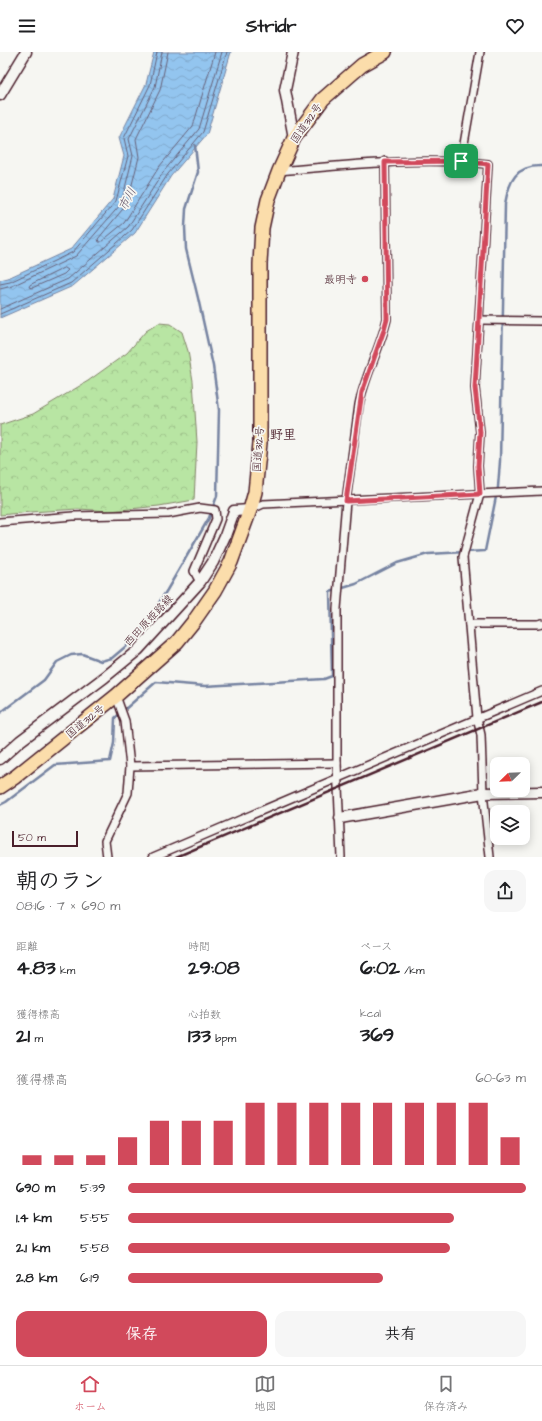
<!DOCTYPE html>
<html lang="ja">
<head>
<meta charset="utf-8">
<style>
  body { margin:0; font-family:"Architects Daughter","Klee One",sans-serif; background:#f6f6f6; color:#202124; height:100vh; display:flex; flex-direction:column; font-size:15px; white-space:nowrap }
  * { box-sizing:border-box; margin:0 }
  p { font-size:13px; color:#757577 }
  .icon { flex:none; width:22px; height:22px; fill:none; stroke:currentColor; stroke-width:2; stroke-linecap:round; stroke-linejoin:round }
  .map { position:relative; height:805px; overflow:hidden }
  .drawer { display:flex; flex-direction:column; background:#fff; flex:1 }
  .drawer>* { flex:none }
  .needle { width:26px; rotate:247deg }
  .tools { position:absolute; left:490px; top:705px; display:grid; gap:8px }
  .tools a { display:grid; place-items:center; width:40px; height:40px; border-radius:8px; background:#fff; box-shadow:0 2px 10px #0003; font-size:20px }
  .scale { position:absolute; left:12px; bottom:10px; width:66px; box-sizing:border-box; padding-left:4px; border:2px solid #4a1f2b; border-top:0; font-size:11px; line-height:14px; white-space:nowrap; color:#4a1f2b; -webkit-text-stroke:3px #f6f6f2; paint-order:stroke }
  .pin { position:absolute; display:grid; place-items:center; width:34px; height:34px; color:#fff; margin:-17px; border-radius:8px; box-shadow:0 2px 6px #0006 }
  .round { display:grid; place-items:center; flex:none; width:42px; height:42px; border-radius:12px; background:#f6f6f6 }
  .head { display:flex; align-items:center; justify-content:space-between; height:68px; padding:0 16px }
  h1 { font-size:22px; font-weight:700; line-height:30px }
  .figures { display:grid; grid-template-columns:repeat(3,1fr); gap:6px; height:68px; padding:4px 16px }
  .figures div { display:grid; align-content:center }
  .figures b { font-size:20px; font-weight:700 }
  .figures small { font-size:11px; font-weight:400 }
  .figures p { font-size:11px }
  .chart { height:112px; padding:8px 16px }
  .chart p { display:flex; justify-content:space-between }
  .chart svg { width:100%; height:72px; margin-top:4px; stroke:#d1495b; stroke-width:6 }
  .cta { display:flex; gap:8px; margin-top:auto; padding:8px 16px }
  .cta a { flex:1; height:46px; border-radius:12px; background:#d1495b; color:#fff; font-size:16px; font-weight:700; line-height:46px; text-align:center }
  .cta a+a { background:#f6f6f6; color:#202124 }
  ul { padding:0 16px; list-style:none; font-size:13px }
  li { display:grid; grid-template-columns:64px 48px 1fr; align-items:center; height:30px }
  li i { height:10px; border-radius:5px; background:#d1495b }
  header { display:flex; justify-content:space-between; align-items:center; height:52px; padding:0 16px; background:#fff; font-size:18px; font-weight:700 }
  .tabs { display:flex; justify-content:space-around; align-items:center; height:56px; border-top:1px solid #e0e0e0; background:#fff; font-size:11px; color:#757577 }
  .tabs a { display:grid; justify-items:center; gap:2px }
  .tabs .active { color:#d1495b }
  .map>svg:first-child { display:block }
  .forest { fill:url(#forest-crowns); stroke:#818267 }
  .water { fill:url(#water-waves); stroke:#7683a1 }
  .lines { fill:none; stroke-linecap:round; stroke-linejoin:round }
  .shore { stroke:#676179; stroke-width:1 }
  .stream { stroke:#7683a1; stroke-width:2.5 }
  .street-casing { stroke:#4a1f2b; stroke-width:10 }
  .secondary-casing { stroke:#4a1f2b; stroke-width:13 }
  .highway-casing { stroke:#4a1f2b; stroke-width:16 }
  .street { stroke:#f6f6f2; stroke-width:7 }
  .secondary { stroke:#f6f6f2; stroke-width:10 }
  .highway { stroke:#fbddab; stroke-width:13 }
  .rail { stroke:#4a1f2b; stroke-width:2.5 }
  .route-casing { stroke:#fff; stroke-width:8 }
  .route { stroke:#d1495b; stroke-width:5 }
  .poi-dot { fill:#d1495b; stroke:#f6f6f2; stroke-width:1.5 }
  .labels { text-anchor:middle; stroke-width:3.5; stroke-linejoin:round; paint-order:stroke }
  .street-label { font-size:11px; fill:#4a1f2b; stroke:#f6f6f2 }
  .poi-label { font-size:11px; fill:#4a1f2b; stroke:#f6f6f2; text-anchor:end }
  .water-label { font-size:12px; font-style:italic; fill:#605166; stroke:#f6f6f2 }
  .quarter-label { font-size:13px; font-weight:bold; fill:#4a1f2b; stroke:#f6f6f2 }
</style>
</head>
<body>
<header><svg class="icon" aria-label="menu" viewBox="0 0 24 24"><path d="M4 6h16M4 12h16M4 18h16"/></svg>Stridr<svg class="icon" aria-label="heart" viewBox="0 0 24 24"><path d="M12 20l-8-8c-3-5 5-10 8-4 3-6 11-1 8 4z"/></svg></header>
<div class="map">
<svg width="542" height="805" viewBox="0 0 542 805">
  <defs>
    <pattern id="forest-crowns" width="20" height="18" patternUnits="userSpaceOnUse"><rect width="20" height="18" fill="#b8e5a3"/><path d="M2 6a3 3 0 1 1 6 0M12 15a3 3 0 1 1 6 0" fill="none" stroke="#a0c48c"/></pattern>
    <pattern id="water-waves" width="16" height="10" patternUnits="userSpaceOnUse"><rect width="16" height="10" fill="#93c5ef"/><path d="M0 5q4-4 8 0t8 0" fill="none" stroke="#80a9cd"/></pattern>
  </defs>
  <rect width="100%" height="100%" fill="#f6f6f2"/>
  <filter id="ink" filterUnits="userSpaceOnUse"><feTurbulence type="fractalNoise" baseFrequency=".025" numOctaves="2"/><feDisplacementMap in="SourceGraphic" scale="8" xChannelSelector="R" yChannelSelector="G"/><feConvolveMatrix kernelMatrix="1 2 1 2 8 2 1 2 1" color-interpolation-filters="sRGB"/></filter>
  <g filter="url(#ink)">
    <!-- forest -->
    <path class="forest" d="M159,271L170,272L182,280L188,299L193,329L197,390L194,448L159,454L110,459L78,457L31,460L0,463V373L33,362L88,329L127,301L146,279Z"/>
    <!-- water -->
    <path class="water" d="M154,0H231L207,82L171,124L135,181L73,234L0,266V228L8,226L71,197L113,147L124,104L119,86L146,32Z"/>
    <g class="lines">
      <!-- shore -->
      <g class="shore">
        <path d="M168,0L160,38L136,87L139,105L127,152L98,187L99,190H101L124,171L159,115L193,74L215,0"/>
        <path d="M65,216L68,218L64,222L32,236L29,235L30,233Z"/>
        <path d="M0,232L10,230L73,200L116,149L128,104L124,86L150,33L157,0"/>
        <path d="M0,237L12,234L76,204L121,152L133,104L129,87L155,35L162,0"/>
        <path d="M0,257L68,227L128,175L164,119L199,77L222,0"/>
        <path d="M0,262L71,231L132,178L168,122L203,80L227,0"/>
      </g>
      <!-- stream -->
      <g class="stream">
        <path d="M0,661L44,628L57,610L71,603L82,602L101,609L112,606L138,584L167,538L209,466L217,444L219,358L213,314L198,246L186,197L185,175L186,157L198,120L195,93"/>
        <path d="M0,753L6,750L55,713L110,709L114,691L115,666L156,630L205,634L324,627L332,624L330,540L356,532L397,511L428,502L485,499L498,435L500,409L505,152C509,129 516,113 542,114"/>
      </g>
      <defs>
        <g id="street">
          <path d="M461,109L480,0"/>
          <path d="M279,119C349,113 418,105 488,112L475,336L480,380L478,414L480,442L463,505L477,666L481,683L483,741L490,805"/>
          <path d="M479,268L542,269"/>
          <path d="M250,458L263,452L542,439"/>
          <path d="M0,470L73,464L168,462L200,456L215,458L216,467L194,519L200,530"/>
          <path d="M469,572H538L542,571"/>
          <path d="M130,714L337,711"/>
          <path d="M107,805L105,789L128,741L130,714L125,669L116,644"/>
          <path d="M153,805L542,639"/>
          <path d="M341,805L337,711V557L346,449L359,353C365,323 380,297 387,267L385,109"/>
        </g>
        <g id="secondary">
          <path d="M293,0L285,38L294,86"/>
          <path d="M0,43L26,0"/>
          <path d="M0,707L20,689L105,625L138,598L200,530L213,510L225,484L234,459L250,458"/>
          <path d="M340,766L483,741L542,740"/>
        </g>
        <path id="highway" d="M0,735L15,725L116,644L177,590L194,569L215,539L231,510L250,458L255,440L260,391V212L262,176L268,148L279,119L294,86L323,47L362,13L385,0"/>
      </defs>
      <!-- street casing -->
      <use href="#street" class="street-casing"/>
      <!-- secondary casing -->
      <use href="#secondary" class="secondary-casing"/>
      <!-- highway casing -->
      <use href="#highway" class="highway-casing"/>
      <!-- street -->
      <use href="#street" class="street"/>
      <!-- secondary -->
      <use href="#secondary" class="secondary"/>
      <!-- highway -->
      <use href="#highway" class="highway"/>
      <!-- rail -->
      <path class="rail" d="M176,805L542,650"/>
    </g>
  </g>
  <g class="lines" filter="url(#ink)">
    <defs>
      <path id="route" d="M461,109L488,112L475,336L480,380L478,414L480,442L346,449L362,340L384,278L387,267L385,110Z"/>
    </defs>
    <!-- route casing -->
    <use href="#route" class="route-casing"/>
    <!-- route -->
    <use href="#route" class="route"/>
  </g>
  <!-- markers -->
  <circle class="poi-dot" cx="365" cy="227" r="4"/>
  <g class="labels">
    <!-- street labels -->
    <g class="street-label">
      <text transform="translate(306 71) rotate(-55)" y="4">国道312号</text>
      <text transform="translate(258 397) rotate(-86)" y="4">国道312号</text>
      <text transform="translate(148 568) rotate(-47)" y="4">西田原姫路線</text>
      <text transform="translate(85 669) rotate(-39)" y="4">国道312号</text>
    </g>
    <!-- poi labels -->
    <g class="poi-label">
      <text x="357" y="231">最明寺</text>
    </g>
    <!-- water labels -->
    <g class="water-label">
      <text transform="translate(127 147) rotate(-62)" y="4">市川</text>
    </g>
    <!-- quarter labels -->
    <g class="quarter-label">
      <text x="283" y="387">野里</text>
    </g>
  </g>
</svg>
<div class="tools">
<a><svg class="needle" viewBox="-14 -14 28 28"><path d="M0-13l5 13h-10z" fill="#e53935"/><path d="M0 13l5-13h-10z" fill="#757577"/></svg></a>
<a><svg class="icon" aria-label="layers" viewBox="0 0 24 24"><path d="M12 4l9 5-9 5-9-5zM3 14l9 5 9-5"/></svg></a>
</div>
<div class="scale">50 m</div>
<div class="pin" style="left:461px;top:109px;background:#1e9e55"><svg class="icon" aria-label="arrive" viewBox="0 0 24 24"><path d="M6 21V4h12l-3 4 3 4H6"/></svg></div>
</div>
<section class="drawer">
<div class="head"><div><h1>朝のラン</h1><p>08:16 · 7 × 690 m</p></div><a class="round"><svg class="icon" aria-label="share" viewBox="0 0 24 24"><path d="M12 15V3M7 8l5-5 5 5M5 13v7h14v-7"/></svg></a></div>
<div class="figures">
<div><p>距離</p><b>4.83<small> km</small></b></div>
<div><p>時間</p><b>29:08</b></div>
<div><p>ペース</p><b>6:02<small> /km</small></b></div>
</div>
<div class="figures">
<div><p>獲得標高</p><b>21<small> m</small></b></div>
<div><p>心拍数</p><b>133<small> bpm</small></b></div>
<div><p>kcal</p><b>369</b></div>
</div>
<div class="chart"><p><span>獲得標高</span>60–63 m</p>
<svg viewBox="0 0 160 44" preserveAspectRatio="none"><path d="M5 44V38M15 44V38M25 44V38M35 44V27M45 44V17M55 44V17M65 44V17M75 44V6M85 44V6M95 44V6M105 44V6M115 44V6M125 44V6M135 44V6M145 44V6M155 44V27"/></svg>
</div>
<ul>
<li><b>690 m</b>5:39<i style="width:100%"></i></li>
<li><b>1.4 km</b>5:55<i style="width:82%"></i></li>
<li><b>2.1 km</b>5:58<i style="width:81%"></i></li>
<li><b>2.8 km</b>6:19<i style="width:64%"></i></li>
</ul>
<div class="cta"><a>保存</a><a>共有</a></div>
</section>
<nav class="tabs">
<a class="active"><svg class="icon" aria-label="home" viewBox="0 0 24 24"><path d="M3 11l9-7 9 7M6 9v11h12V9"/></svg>ホーム</a>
<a><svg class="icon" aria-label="map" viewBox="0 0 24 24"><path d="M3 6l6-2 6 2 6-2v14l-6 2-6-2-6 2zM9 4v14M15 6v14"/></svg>地図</a>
<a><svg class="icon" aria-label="saved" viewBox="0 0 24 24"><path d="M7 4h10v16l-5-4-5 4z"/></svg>保存済み</a>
</nav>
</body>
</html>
